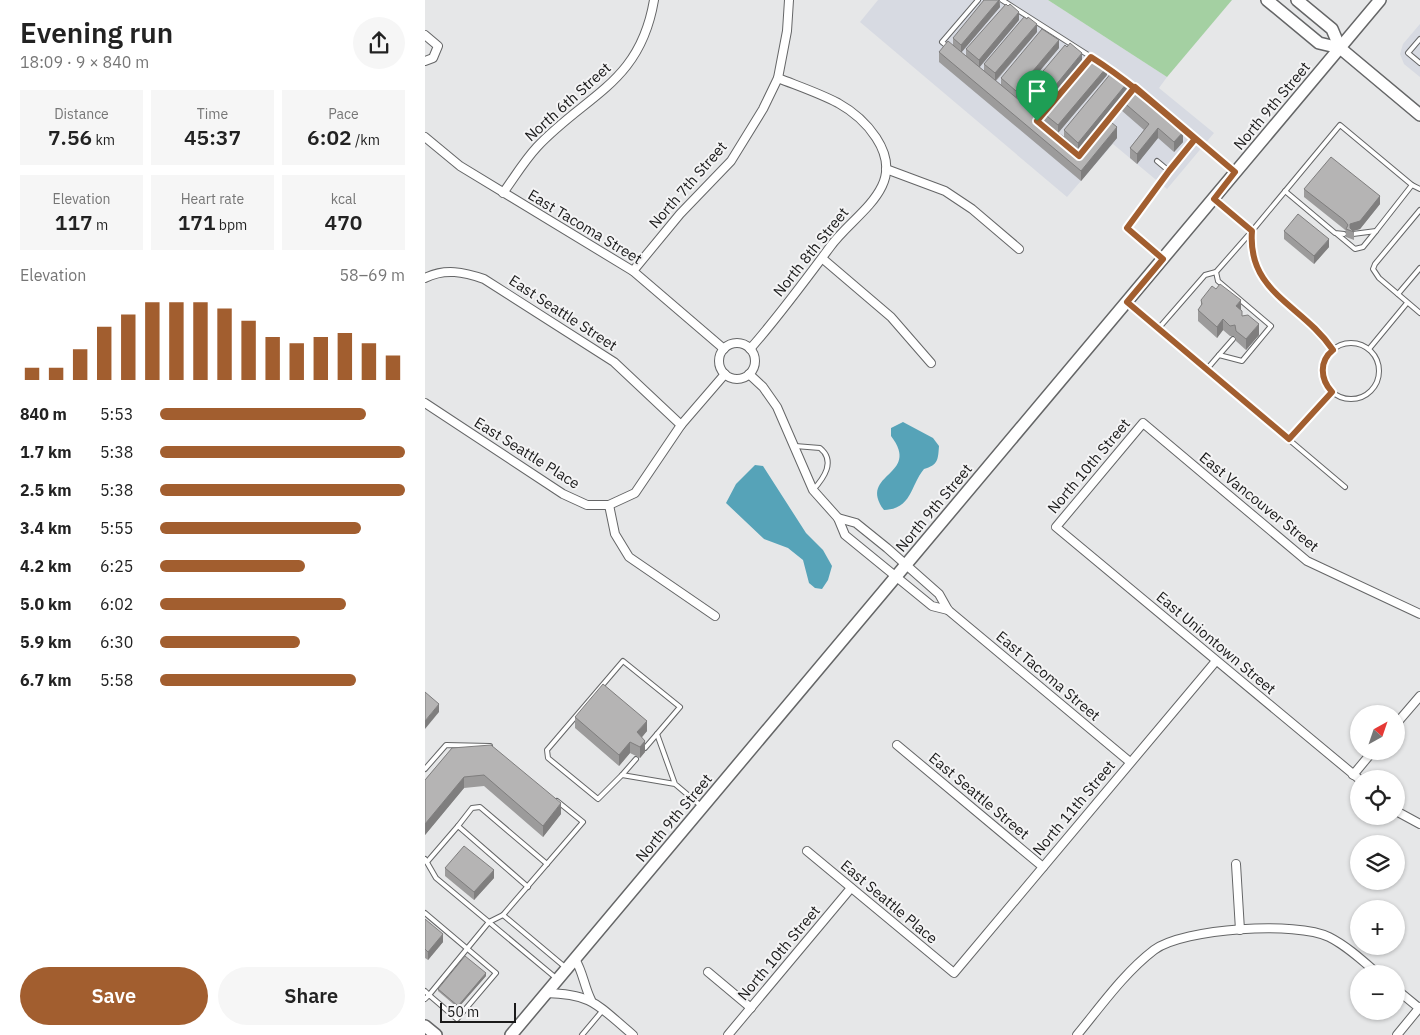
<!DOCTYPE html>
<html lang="en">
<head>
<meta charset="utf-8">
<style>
  body { margin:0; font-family:"IBM Plex Sans",sans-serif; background:#f6f6f6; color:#222; height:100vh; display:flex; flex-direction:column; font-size:19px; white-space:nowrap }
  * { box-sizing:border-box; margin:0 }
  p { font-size:16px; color:#767676 }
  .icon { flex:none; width:28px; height:28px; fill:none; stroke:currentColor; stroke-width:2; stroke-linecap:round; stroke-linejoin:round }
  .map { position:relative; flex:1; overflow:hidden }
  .panel { display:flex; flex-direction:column; background:#fff; width:425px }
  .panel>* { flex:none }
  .needle { width:32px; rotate:40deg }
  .fabs { position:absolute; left:925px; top:705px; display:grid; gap:10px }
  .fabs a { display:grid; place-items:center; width:55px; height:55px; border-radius:50%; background:#fff; box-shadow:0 1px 4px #0004; font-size:25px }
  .scale { position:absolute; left:15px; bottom:12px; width:76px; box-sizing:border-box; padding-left:5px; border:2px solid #1a1a1a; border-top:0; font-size:14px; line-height:18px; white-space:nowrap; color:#1a1a1a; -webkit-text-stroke:4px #f4f4f5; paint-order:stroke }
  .pin { position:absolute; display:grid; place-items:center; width:42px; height:42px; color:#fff; margin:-51px -21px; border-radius:50% 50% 50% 0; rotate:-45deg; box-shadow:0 0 5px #0007 }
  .pin .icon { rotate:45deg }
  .round { display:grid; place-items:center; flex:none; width:52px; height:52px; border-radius:26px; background:#f6f6f6 }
  .summary { display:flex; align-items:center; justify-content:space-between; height:85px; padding:0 20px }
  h1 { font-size:28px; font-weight:600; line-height:38px }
  .metrics { display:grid; grid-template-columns:repeat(3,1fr); gap:8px; height:85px; padding:5px 20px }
  .metrics div { display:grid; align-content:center; border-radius:0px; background:#f6f6f6; text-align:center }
  .metrics b { font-size:21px; font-weight:600 }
  .metrics small { font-size:14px; font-weight:400 }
  .metrics p { font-size:14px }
  .chart { height:140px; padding:10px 20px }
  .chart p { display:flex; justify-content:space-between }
  .chart svg { width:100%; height:90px; margin-top:5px; stroke:#a25e2f; stroke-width:6 }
  .action { display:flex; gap:10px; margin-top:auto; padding:10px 20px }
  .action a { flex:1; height:58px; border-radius:30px; background:#a25e2f; color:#fff; font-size:20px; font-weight:600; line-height:58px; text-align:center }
  .action a+a { background:#f6f6f6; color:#222 }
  ul { padding:0 20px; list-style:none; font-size:16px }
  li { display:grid; grid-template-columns:80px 60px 1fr; align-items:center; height:38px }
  li i { height:12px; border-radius:6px; background:#a25e2f }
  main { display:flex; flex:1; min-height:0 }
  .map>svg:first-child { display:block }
  .built { fill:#d7dae2 }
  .green { fill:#a4d0a2 }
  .water { fill:#56a3b8 }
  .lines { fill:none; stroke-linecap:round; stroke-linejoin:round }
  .lane-casing { stroke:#656667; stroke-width:6 }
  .street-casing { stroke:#656667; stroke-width:10 }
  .secondary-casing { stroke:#656667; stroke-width:14 }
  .lane { stroke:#fff; stroke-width:4 }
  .street { stroke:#fff; stroke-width:8 }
  .secondary { stroke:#fff; stroke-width:11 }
  .wall { fill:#9c9b9b }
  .shaded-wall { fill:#7f7e7e }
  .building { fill:#b5b4b4; stroke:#7f7e7e }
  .route-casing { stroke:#fff; stroke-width:10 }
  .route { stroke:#a25e2f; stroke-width:6 }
  .labels { text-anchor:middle; stroke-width:4; stroke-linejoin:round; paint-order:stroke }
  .street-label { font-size:15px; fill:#1a1a1a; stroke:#f4f4f5 }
</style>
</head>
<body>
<main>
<section class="panel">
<div class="summary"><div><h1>Evening run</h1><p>18:09 · 9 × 840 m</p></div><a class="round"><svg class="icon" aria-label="share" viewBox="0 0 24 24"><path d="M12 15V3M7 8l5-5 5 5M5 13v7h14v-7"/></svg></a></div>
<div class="metrics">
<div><p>Distance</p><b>7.56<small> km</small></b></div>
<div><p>Time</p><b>45:37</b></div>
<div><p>Pace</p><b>6:02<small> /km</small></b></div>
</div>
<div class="metrics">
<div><p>Elevation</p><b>117<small> m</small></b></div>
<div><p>Heart rate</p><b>171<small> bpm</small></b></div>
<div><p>kcal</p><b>470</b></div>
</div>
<div class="chart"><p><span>Elevation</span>58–69 m</p>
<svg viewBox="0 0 160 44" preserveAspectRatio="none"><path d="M5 44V38M15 44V38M25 44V29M35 44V18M45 44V12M55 44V6M65 44V6M75 44V6M85 44V9M95 44V15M105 44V23M115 44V26M125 44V23M135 44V21M145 44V26M155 44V32"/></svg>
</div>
<ul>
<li><b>840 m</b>5:53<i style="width:84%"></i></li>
<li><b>1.7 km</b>5:38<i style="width:100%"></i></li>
<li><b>2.5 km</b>5:38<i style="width:100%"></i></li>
<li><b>3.4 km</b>5:55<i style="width:82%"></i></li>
<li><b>4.2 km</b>6:25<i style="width:59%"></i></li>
<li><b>5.0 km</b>6:02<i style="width:76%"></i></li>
<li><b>5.9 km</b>6:30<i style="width:57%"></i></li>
<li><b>6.7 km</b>5:58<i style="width:80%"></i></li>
</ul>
<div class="action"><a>Save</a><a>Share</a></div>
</section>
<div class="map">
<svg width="995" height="1035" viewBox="0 0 995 1035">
  <rect width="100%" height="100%" fill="#e6e7e8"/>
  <!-- built -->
  <g class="built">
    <path d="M453,0H623L742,77L734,88L789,133L742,189L688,144L642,197L435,22Z"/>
    <path d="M995,24V77L979,64L975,54L978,44Z"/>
  </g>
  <!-- green -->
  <path class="green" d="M623,0H807L742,77Z"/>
  <!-- water -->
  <g class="water">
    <path d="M478,422L508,438L514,446C513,460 513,465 499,469C485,486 487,509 459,510C432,473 497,476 466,436V428Z"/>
    <path d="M330,465L338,466L381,533L398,550L407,566L403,580L397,589L390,588L384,583L378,560L363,548L339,539L301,503L311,484Z"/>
  </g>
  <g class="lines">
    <defs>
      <g id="lane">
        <path d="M577,0L671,60"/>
        <path d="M995,39L983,53L995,63"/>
        <path d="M523,47L517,42L553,0"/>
        <path d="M677,64L700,79L770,139"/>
        <path d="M682,122L698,103"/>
        <path d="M732,161L744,171L770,139L809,170"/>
        <path d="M860,191L910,233L919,234"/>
        <path d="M789,199L827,231L915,125L987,185L995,189"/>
        <path d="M995,210L950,264L948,269L954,278L995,313"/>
        <path d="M827,231C822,293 877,304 907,349"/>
        <path d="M912,234L930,249L938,247L951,231"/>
        <path d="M928,234L951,231L987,185"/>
        <path d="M736,257L702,228L744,171"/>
        <path d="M973,294L995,268"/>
        <path d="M702,303L733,329L780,275L791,272L827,231"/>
        <path d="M733,329L920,487"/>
        <circle cx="926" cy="371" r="28"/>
        <path d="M944,349L982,303"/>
        <path d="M794,355L808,339"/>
        <path d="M782,369L794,355L817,361L846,326L793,281L791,272"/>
        <path d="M864,439L907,392"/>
        <path d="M370,446L395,448C411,461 399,478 388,490"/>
        <path d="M220,748L232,734"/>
        <path d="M0,769L21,745L65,746"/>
        <path d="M197,775L211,759"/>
        <path d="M250,784L197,775L173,799L123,758L122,750L198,661L255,707L232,734L250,784L276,806"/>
        <path d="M33,826L47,808L55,807L122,864"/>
        <path d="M0,859L11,878L131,978"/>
        <path d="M2,862L33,826L103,887"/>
        <path d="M0,913L71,973L32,1019L4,995L0,999"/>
        <path d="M78,915L140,967"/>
        <path d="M0,991L4,995L64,922L78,915L158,822L132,801"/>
        <path d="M157,1035L178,1010"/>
      </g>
      <g id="street">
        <path d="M0,35L13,46L8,58L0,61"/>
        <path d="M0,137L35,166L208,271L299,349"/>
        <path d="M461,169L520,191L547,209L594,249"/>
        <path d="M78,193C89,178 99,161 112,147C162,94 215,83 229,0"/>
        <path d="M398,259L466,317L506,363"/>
        <path d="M208,271L255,214L306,161L338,109L353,78L362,31L364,0"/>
        <path d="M0,278C20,268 39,272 59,279L189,362L256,425"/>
        <circle cx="312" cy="361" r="18"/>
        <path d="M325,349C354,316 379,282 405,247C420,226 446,209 457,186C473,153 440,118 413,103C394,93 373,86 353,78"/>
        <path d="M324,374L338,387L352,407L388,490L413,518L420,535L507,606L523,610"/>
        <path d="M0,403L138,494L162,505H184L210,493L256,425L300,374"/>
        <path d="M184,505L190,534L204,557L290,616"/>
        <path d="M413,518L431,523L462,548L514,594L523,610L705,762"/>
        <path d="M971,724L995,696"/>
        <path d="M472,745L618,867"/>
        <path d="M928,775L948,751"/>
        <path d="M934,779L631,527L718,423L882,561L995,614"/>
        <path d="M971,811L995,824"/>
        <path d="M382,851L529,973L791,661"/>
        <path d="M811,864L815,930"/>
        <path d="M150,959C158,972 159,986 166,1000"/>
        <path d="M283,972L326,1008"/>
        <path d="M971,989L994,1008"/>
        <path d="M121,993C169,994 173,1006 208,1035"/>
        <path d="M303,1035L426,888"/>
        <path d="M652,1035C676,1006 699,973 729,950C759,928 872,921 904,937C922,946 938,961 953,974"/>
        <path d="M972,1035L995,1007"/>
      </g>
      <g id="secondary">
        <path d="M842,0L894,43L915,48L995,115"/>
        <path d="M872,0L907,29L915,48"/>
        <path d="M0,1026L11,1035"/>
        <path d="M86,1035L955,0"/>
      </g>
    </defs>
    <!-- lane casing -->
    <use href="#lane" class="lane-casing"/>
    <!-- street casing -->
    <use href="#street" class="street-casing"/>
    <!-- secondary casing -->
    <use href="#secondary" class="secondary-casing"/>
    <!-- lane -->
    <use href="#lane" class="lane"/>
    <!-- street -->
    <use href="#street" class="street"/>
    <!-- secondary -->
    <use href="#secondary" class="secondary"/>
  </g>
  <!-- wall -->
  <g class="wall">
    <path d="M575,0V7L536,52L541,56V49L594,20L554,67L559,71V64L612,32L571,81L576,85V78L634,48L592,98L597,103V96L657,61L612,115L617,119V112L682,75L633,133L639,137V130L702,91L656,148L692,138L656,181L514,62V52L528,45V38Z"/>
    <path d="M696,100L744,120L758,142L749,152L733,138L712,164L705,158V148L719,130L696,110Z"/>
    <path d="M879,189L955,204L935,229L928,231L929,232V240L921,237V231L919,229L879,197Z"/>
    <path d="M859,231L904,247L889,264L859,239Z"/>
    <path d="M776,300L816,309L817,316L834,335L821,350L811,341L810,336H805L798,330L792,338L773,321V310L776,306Z"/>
    <path d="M150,717L222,731L217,737L220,752L215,758L205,753L194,766L150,728Z"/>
    <path d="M27,748L136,814L118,837L59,786L39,788L0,835V780Z"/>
    <path d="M20,868L69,878L49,900L20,876Z"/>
    <path d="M0,919L18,942L3,960L0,958Z"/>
    <path d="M61,976L33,1008L13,991V989Z"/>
  </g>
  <!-- shaded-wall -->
  <g class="shaded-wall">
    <path d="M574,0L575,7L536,53V45Z"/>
    <path d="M594,12V20L554,68V60Z"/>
    <path d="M612,24V32L570,81V73Z"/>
    <path d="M634,40V48L591,99V91Z"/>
    <path d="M657,53V61L612,116V108Z"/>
    <path d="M682,67V75L633,133V125Z"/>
    <path d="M702,83V91L653,151V143Z"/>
    <path d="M692,127V138L656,181V171Z"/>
    <path d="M733,128V138L712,164V154Z"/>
    <path d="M758,132V142L749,152V142Z"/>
    <path d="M955,196V204L935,229L928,231L925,230V224Z"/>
    <path d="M904,239V247L889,264V256Z"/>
    <path d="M816,300V311L811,306Z"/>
    <path d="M798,319V330L792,338V327Z"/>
    <path d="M834,324V335L821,350V339Z"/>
    <path d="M14,704V712L0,729V721Z"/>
    <path d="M222,721V731L212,743V732Z"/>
    <path d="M220,741V752L215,758V747Z"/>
    <path d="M205,742V753L194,766V755Z"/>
    <path d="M39,777V788L0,835V824Z"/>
    <path d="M136,803V814L118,837V826Z"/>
    <path d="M69,870V878L49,900V892Z"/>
    <path d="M18,934V942L3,960V952Z"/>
    <path d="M61,973V976L33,1008V1006Z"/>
  </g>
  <!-- building -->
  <g class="building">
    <path d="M559,0H574L536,45L528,38Z"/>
    <path d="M581,4L583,6L585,4L594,12L554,60L541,49Z"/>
    <path d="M599,17L602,19L603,17L612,24L570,73L559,64Z"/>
    <path d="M617,29L634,40L591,91L576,78Z"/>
    <path d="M523,41L653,149L657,148L681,118L692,127L656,171L514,52Z"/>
    <path d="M645,43L657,53L612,108L597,96L640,45L642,47Z"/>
    <path d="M669,56L682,67L633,125L617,112L663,58L666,60Z"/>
    <path d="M687,72H691L702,83L653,143L639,130Z"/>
    <path d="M708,86L744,116L742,118L758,132L749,142L733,128L712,154L705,148L724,124L696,100Z"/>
    <path d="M906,157L955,196L935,221L925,224V228L929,232L921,229L923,225L919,220L879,189Z"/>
    <path d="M873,214L904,239L889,256L859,231Z"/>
    <path d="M795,284L816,300L811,306L817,311V316L823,315L834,324L821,339L811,331L810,325L805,326L798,319L792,327L773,310L777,304L776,300L787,286L791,289Z"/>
    <path d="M178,684L222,721L212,732L220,741L215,747L205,742L194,755L150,717Z"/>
    <path d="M0,692L14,704L0,721Z"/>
    <path d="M66,745L136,803L118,826L59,775L39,777L0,824V780L27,748Z"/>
    <path d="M39,846L69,870L49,892L20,868Z"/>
    <path d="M0,919L18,934L3,952L0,949Z"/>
    <path d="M40,956L61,973L33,1006L13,989Z"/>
  </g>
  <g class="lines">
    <defs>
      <path id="route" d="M612,121L666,57C704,81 736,110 770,139L744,171L702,228L738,259L702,302L864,439L907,392C895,379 894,361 908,350C877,304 822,293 827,231L789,199L810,172L710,87L654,156L612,121"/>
    </defs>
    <!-- route casing -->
    <use href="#route" class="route-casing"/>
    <!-- route -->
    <use href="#route" class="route"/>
  </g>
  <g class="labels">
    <!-- street labels -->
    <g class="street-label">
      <text transform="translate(143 102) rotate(-42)" y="5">North 6th Street</text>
      <text transform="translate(847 106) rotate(-50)" y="5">North 9th Street</text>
      <text transform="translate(263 185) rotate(-49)" y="5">North 7th Street</text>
      <text transform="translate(160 227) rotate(31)" y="5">East Tacoma Street</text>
      <text transform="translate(386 252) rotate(-51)" y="5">North 8th Street</text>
      <text transform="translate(138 313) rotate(33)" y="5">East Seattle Street</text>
      <text transform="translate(102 453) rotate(32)" y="5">East Seattle Place</text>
      <text transform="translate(664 466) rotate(-50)" y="5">North 10th Street</text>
      <text transform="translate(834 502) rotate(39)" y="5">East Vancouver Street</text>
      <text transform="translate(509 508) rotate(-50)" y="5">North 9th Street</text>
      <text transform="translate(791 643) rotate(40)" y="5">East Uniontown Street</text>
      <text transform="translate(623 676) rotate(40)" y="5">East Tacoma Street</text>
      <text transform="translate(554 796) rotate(40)" y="5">East Seattle Street</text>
      <text transform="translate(649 808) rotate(-50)" y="5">North 11th Street</text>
      <text transform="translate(249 818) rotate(-50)" y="5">North 9th Street</text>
      <text transform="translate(464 902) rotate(40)" y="5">East Seattle Place</text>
      <text transform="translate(354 953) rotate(-50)" y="5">North 10th Street</text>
    </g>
  </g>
</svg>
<div class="fabs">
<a><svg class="needle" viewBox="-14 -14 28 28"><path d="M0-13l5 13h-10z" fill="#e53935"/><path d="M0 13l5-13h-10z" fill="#767676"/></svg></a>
<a><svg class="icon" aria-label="locate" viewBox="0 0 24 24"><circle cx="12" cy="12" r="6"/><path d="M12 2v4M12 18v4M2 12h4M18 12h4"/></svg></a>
<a><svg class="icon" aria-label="layers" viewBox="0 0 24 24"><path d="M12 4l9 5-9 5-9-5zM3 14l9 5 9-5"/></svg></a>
<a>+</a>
<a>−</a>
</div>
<div class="scale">50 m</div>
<div class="pin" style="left:612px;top:121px;background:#1e9e55"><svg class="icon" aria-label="arrive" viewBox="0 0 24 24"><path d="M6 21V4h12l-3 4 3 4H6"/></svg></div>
</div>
</main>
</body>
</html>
